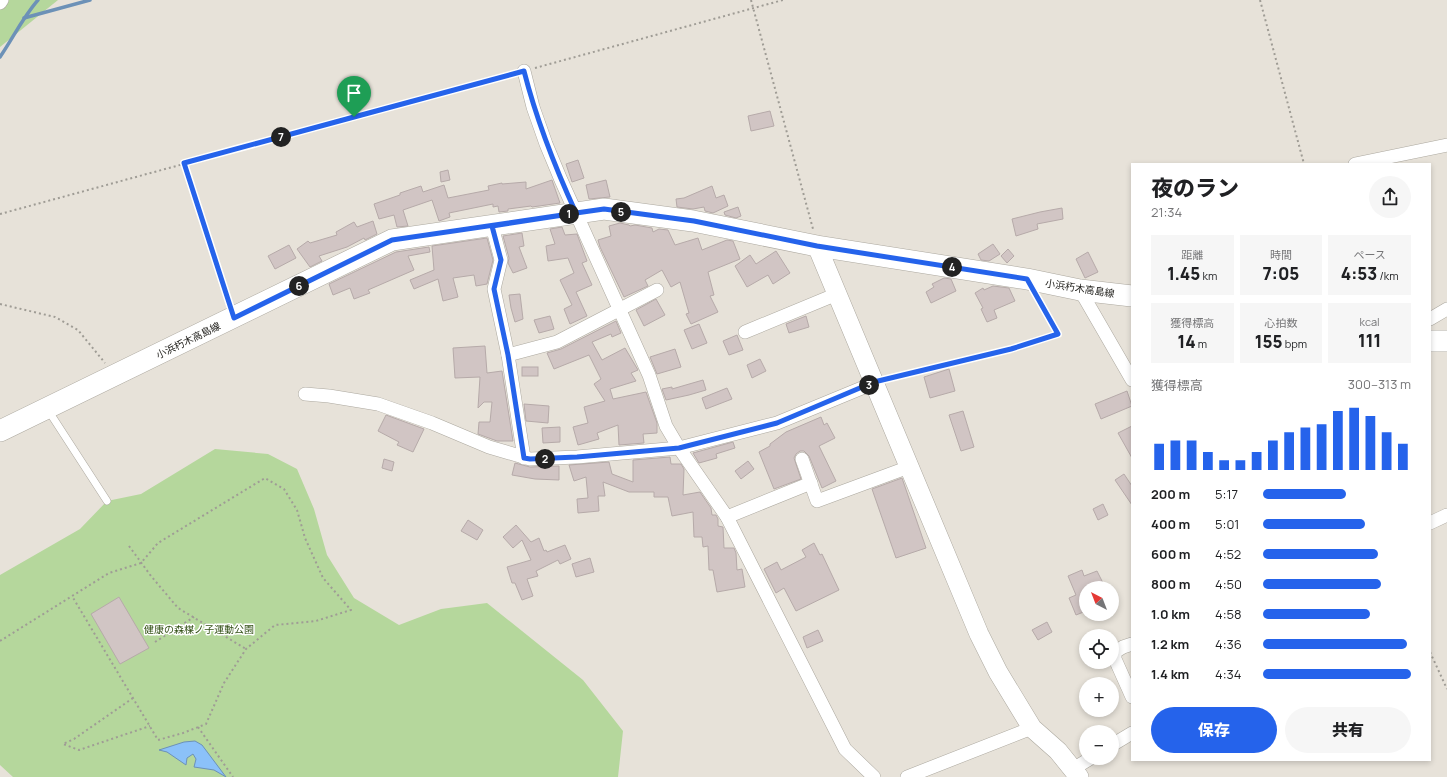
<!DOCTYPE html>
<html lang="ja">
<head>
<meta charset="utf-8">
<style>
  body { margin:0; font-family:Manrope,"Noto Sans JP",sans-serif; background:#f6f6f6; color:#202124; height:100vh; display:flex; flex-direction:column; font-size:15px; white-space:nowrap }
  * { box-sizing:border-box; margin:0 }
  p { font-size:13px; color:#757577 }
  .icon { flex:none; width:22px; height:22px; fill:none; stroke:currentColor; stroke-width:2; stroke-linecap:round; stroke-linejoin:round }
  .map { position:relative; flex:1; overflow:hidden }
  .sheet { position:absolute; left:1131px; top:163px; width:300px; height:598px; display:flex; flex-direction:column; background:#fff; border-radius:0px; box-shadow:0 2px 6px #0003 }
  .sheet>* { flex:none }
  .needle { width:26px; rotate:318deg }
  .buttons { position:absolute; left:1079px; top:581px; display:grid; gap:8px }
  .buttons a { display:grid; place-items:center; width:40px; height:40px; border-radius:50%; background:#fff; box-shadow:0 2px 6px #0003; font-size:20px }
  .pin { position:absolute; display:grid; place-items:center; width:34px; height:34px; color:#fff; margin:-41px -17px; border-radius:50% 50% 50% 0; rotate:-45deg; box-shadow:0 0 4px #0007 }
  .pin .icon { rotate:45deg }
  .km { position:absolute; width:20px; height:20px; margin:-10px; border-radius:50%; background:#222; color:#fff; font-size:11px; line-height:20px; text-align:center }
  .round { display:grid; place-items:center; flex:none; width:42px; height:42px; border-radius:21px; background:#f6f6f6 }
  .head { display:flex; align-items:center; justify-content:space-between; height:68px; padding:0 20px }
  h1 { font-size:22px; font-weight:800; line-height:30px }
  .stats { display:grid; grid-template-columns:repeat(3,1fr); gap:6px; height:68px; padding:4px 20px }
  .stats div { display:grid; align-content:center; border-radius:0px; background:#f6f6f6; text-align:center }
  .stats b { font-size:17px; font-weight:800 }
  .stats small { font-size:11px; font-weight:400 }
  .stats p { font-size:11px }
  .chart { height:112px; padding:8px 20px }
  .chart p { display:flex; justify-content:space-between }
  .chart svg { width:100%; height:72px; margin-top:4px; stroke:#2563eb; stroke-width:6 }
  .action { display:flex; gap:8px; margin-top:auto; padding:8px 20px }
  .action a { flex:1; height:46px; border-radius:24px; background:#2563eb; color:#fff; font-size:16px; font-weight:800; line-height:46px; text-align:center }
  .action a+a { background:#f6f6f6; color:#202124 }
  ul { padding:0 20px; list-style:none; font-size:13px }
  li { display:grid; grid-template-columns:64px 48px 1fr; align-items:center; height:30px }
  li i { height:10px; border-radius:5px; background:#2563eb }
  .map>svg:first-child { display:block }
  .green { fill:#b5d79c }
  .water { fill:#8bc1f9; stroke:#6c91b7 }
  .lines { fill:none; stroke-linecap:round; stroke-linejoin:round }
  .stream { stroke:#6c91b7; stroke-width:3.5 }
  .building { fill:#d1c5c4; stroke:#b6aaa9 }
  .service-casing { stroke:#aca89f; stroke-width:8 }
  .minor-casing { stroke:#aca89f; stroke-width:14 }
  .secondary-casing { stroke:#aca89f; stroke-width:20 }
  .primary-casing { stroke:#aca89f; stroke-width:22 }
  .path { stroke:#9f9c95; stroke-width:2; stroke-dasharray:2 3; stroke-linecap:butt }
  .service { stroke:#fff; stroke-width:7 }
  .minor { stroke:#fff; stroke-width:13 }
  .secondary { stroke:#fff; stroke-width:19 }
  .primary { stroke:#fff; stroke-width:21 }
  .route-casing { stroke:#fff; stroke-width:8 }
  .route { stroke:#2563eb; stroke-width:5 }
  .labels { text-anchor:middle; stroke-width:3; stroke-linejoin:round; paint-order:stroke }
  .street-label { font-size:10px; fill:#23221e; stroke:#fff }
  .park-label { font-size:10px; fill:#304e13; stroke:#fff }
</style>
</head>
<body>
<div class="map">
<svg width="1447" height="777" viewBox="0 0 1447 777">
  <rect width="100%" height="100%" fill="#e7e2d9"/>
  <!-- green -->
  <g class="green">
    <path d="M0,0H58L0,47Z"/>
    <path d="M215,449L268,454L297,469L314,509L327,555L354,598L399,625L441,609L487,603L583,680L623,731L618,777H13L0,765V575L80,529L107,501L141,494Z"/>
  </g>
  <!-- water -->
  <path class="water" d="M195,741L202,745L226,777L214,770L194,767L196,759L193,754L187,758L186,765L167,752L159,750L184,742Z"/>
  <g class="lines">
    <!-- stream -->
    <g class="stream">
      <path d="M24,18L90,0"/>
      <path d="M0,57C13,38 23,17 38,0"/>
    </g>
  </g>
  <!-- building -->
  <g class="building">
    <path d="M770,111L774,126L751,131L748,116Z"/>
    <path d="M578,160L584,178L572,182L566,164Z"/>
    <path d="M448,170L450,180L441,182L440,172Z"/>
    <path d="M552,180L560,203L532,207L531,206L508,209V211L499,212L498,206L493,207V204L449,213L450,217L439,221L432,200L403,210L408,226L397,227L394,215L379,219L374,204L400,195V193L421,186L423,192L444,185L448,198L489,190L488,186L502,183V184L526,182V189Z"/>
    <path d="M606,180L610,197L589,199L586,185Z"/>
    <path d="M712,186L716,198L724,195L728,206L713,213L705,211L704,207L693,209L677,207L676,199L684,198Z"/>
    <path d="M738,207L741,216L736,218L725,215L724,212Z"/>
    <path d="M1062,208L1063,219L1037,224L1038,229L1016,236L1012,219L1040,212Z"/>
    <path d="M373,221L377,234L365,240L364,238L347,247L319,256L322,261L310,267L297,249L308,241L310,243L337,235L336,232L354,222L357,227Z"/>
    <path d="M620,223L629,225L630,226L635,225L652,228L653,232L659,229L668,230L675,245L698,238L702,250L727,240L733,241L740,259L708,272L714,295L710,296L718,312L691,324L686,314L689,313L680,282L671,287L662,270L645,280L648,286L624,297L600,247L598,240L611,236L609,226Z"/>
    <path d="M562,227L565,235L577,234L587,261L582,263L592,285L576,292L587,316L570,324L564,309L572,305L560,280L574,273L568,258L548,261L546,246L555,244L550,229Z"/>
    <path d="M522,233L524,246L519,247L527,268L513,273L508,263L509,258L503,236Z"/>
    <path d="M487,238L493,260L487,284L476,286L474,275L453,278L458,297L443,301L438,279L414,289L410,280L434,270L432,246Z"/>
    <path d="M993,244L1000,254L989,261L981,260L978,254Z"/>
    <path d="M289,245L296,258L275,269L268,256Z"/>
    <path d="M429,247L430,252L408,256L414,270L368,290L370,293L354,299L350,288L333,295L329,284L396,252Z"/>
    <path d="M1008,249L1014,256L1007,263L1001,256Z"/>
    <path d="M776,251L790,273L773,284L768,275L747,287L735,266L750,255L756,264Z"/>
    <path d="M1088,252L1098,272L1085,278L1076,259Z"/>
    <path d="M944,278L951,279L956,291L931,303L926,292L934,287L932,284Z"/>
    <path d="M993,286L1009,288L1015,301L994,310L997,318L987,322L981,309L983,308L975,293L983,288L984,290Z"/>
    <path d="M520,294L523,319L515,322L511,308L509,295Z"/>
    <path d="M656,299L665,315L644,326L636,310Z"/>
    <path d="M550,316L554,329L539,333L534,320Z"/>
    <path d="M806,316L809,327L789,333L786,324Z"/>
    <path d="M616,321L621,333L612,337L611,334L592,342L602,360L625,348L638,370L631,373L636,381L610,389L613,399L646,392L657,423V433L643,434L644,443L619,445L618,425L597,433L599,439L578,445L573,427L588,423L584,407L605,401L594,384L601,379L589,355L554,369L547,353L561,349Z"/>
    <path d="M699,324L707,343L692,349L684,330Z"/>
    <path d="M737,335L743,350L729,355L723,341Z"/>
    <path d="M485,346L487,373L502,371L513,441H497L478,434L479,422H490L492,402H484L478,408L480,377L455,378L453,348Z"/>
    <path d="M675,349L681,367L657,374L650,357Z"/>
    <path d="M760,359L766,371L752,378L747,365Z"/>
    <rect x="522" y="367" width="16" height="9"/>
    <path d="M949,369L955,391L930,398L924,377Z"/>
    <path d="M703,380L706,390L689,395L666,400L662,389L672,387V389Z"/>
    <path d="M727,388L732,399L706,409L702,398Z"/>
    <path d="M1127,391L1132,406L1101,419L1095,404Z"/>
    <path d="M524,404L549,406L548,423L526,421Z"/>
    <path d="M963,411L974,447L961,451L949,415Z"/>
    <path d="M386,415L424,429L413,452L397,445L399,442L378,431Z"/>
    <path d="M821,417L824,425L827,423L835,438L819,446L836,481L822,488L809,456L804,451H800L796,454L794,458L801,479L774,489L759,452L770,446V444L786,432Z"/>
    <path d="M1132,426V458L1118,433Z"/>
    <path d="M560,427V442L543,443L542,428Z"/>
    <path d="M733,442L735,448L716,454L717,458L699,463L693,453Z"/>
    <path d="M670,457L671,464H681L684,469L683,495L700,492L711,508L712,515H716L718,519V526L723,527L724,548H734L736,553L737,570L742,569L745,587L717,592L713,570H709L708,546L703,547L702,537H694L693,512L672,516L668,497H654V492H629L603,482L605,496H598L599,511L578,513L577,499L588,498L586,477L574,481L569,465L609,462L612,474L633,482V460Z"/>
    <path d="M384,459L394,462L392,471L382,468Z"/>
    <path d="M748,461L754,469L741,479L735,471Z"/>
    <path d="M515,463L530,467L559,466V480L535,479L512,475Z"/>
    <path d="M1124,474L1132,486V505L1115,480Z"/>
    <path d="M902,478L926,548L896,558L872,489Z"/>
    <path d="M1103,504L1108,515L1098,520L1093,509Z"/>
    <path d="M468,520L483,530L477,540L461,531Z"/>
    <path d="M516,525L531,542L539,538L544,551L546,550L547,552L565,545L571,559L560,564L558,560L536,571L538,576L527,579L533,596L522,600L515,583H512L507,567L531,560L522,540L513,548L503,537Z"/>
    <path d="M814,543L820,555L822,554L839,590L796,611L784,588L776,593L764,569L777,562L781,570L806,557L802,550Z"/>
    <path d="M590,558L594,572L576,577L572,564Z"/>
    <path d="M1082,570L1084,576L1097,571L1103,583L1092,588H1086V611L1076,615L1069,598L1076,595L1068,576Z"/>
    <path d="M119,597L149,648L120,664L91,614Z"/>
    <path d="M1047,622L1052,632L1038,640L1032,630Z"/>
    <path d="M818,630L823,641L807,648L803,637Z"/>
  </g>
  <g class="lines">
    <defs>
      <path id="service" d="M48,410L107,501"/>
      <g id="minor">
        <path d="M0,3L2,0"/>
        <path d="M524,71L533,107L546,144L561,180L649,375L666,426L679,448L727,517L845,749L874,777"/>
        <path d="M1355,164L1447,145"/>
        <path d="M492,226L501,260L494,289L508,355L524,458"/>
        <path d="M1080,290L1132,380"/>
        <path d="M1430,319L1447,309"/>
        <path d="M745,332L837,294"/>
        <path d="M508,355L557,342L657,290"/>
        <path d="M305,394L329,396L378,404L432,423L489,447L530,459L577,457L679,448L777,423L874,383"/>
        <path d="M802,459L817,501L909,467"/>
        <path d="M727,517L811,483"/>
        <path d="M1430,523L1447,515"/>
        <path d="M1132,644L1123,647L1115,652V659L1132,697"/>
        <path d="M1112,745L1132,733"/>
        <path d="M1073,769L1091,758"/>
        <path d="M907,777L1032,728"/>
      </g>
      <path id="secondary" d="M817,246L979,634L998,672L1032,728L1058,751L1079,777"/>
      <g id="primary">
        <path d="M1430,341H1447"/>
        <path d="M0,431L392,240L604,209L693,221L817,246L1027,279L1080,290L1132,296"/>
      </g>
    </defs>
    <!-- service casing -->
    <use href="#service" class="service-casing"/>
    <!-- minor casing -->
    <use href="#minor" class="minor-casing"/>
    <!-- secondary casing -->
    <use href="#secondary" class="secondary-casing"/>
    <!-- primary casing -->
    <use href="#primary" class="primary-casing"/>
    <!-- path -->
    <g class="path">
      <path d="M751,0L813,229"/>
      <path d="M1260,0L1304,164"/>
      <path d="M535,68L783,0"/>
      <path d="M184,163L229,303"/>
      <path d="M0,214L514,74"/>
      <path d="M0,304L55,317L78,330L105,363"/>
      <path d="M888,379L1011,349L1058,334L1037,297"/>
      <path d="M129,546L151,576L178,608L246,649"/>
      <path d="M0,641L109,573L141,563L158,543L265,478L284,489L297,510L305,538L323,578L351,610L316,621L275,625L246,649L224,683L206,724L183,733L158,740L72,596"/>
      <path d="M155,642L194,617"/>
      <path d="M1430,652L1447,689"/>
      <path d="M133,698L74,739L63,744L79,750L150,726"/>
      <path d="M198,727L233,777"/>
    </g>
    <!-- service -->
    <use href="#service" class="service"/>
    <!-- minor -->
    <use href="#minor" class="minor"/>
    <!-- secondary -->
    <use href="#secondary" class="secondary"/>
    <!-- primary -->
    <use href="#primary" class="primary"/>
  </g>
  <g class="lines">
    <defs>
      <path id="route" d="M354,117L524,71C537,122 554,165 576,213L492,226L501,260L494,289L508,355L524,458L530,459L577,457L679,448L777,423L874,382L1011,349L1058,334L1027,279L817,246L694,221L604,209L576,213L392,240L234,318L184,163L354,117"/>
    </defs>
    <!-- route casing -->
    <use href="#route" class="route-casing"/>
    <!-- route -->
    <use href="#route" class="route"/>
  </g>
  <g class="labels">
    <!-- street labels -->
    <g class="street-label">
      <text transform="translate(1080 288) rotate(9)" y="4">小浜朽木高島線</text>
      <text transform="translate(188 340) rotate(-26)" y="4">小浜朽木高島線</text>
    </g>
    <!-- park labels -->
    <g class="park-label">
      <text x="199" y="633">健康の森楳ノ子運動公園</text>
    </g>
  </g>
</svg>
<div class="buttons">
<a><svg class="needle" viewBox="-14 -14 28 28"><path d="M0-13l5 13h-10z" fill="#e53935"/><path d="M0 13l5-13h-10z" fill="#757577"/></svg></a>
<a><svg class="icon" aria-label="locate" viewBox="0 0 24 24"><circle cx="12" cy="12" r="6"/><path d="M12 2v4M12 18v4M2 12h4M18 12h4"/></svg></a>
<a>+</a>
<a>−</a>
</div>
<div class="pin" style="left:354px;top:117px;background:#1e9e55"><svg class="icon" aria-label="arrive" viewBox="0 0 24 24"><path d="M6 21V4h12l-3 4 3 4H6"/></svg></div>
<b class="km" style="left:569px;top:214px">1</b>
<b class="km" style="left:545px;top:459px">2</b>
<b class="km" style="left:869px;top:385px">3</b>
<b class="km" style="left:952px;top:267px">4</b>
<b class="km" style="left:621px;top:212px">5</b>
<b class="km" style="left:299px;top:286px">6</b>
<b class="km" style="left:281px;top:137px">7</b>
<section class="sheet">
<div class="head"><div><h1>夜のラン</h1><p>21:34</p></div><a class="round"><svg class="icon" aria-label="share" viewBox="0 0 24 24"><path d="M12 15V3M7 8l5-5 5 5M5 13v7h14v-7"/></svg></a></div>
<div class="stats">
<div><p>距離</p><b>1.45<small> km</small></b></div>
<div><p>時間</p><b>7:05</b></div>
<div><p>ペース</p><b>4:53<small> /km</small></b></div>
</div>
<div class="stats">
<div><p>獲得標高</p><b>14<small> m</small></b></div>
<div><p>心拍数</p><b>155<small> bpm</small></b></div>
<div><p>kcal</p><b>111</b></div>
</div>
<div class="chart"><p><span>獲得標高</span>300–313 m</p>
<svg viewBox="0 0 160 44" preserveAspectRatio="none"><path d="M5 44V28M15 44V26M25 44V26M35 44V33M45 44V38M55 44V38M65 44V33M75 44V26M85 44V21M95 44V18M105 44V16M115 44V8M125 44V6M135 44V11M145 44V21M155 44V28"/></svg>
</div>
<ul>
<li><b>200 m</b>5:17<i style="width:56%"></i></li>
<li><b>400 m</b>5:01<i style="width:69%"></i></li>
<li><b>600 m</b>4:52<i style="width:78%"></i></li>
<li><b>800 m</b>4:50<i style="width:80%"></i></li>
<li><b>1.0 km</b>4:58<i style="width:72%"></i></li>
<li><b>1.2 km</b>4:36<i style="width:97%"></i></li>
<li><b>1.4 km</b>4:34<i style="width:100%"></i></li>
</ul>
<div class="action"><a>保存</a><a>共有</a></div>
</section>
</div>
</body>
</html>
